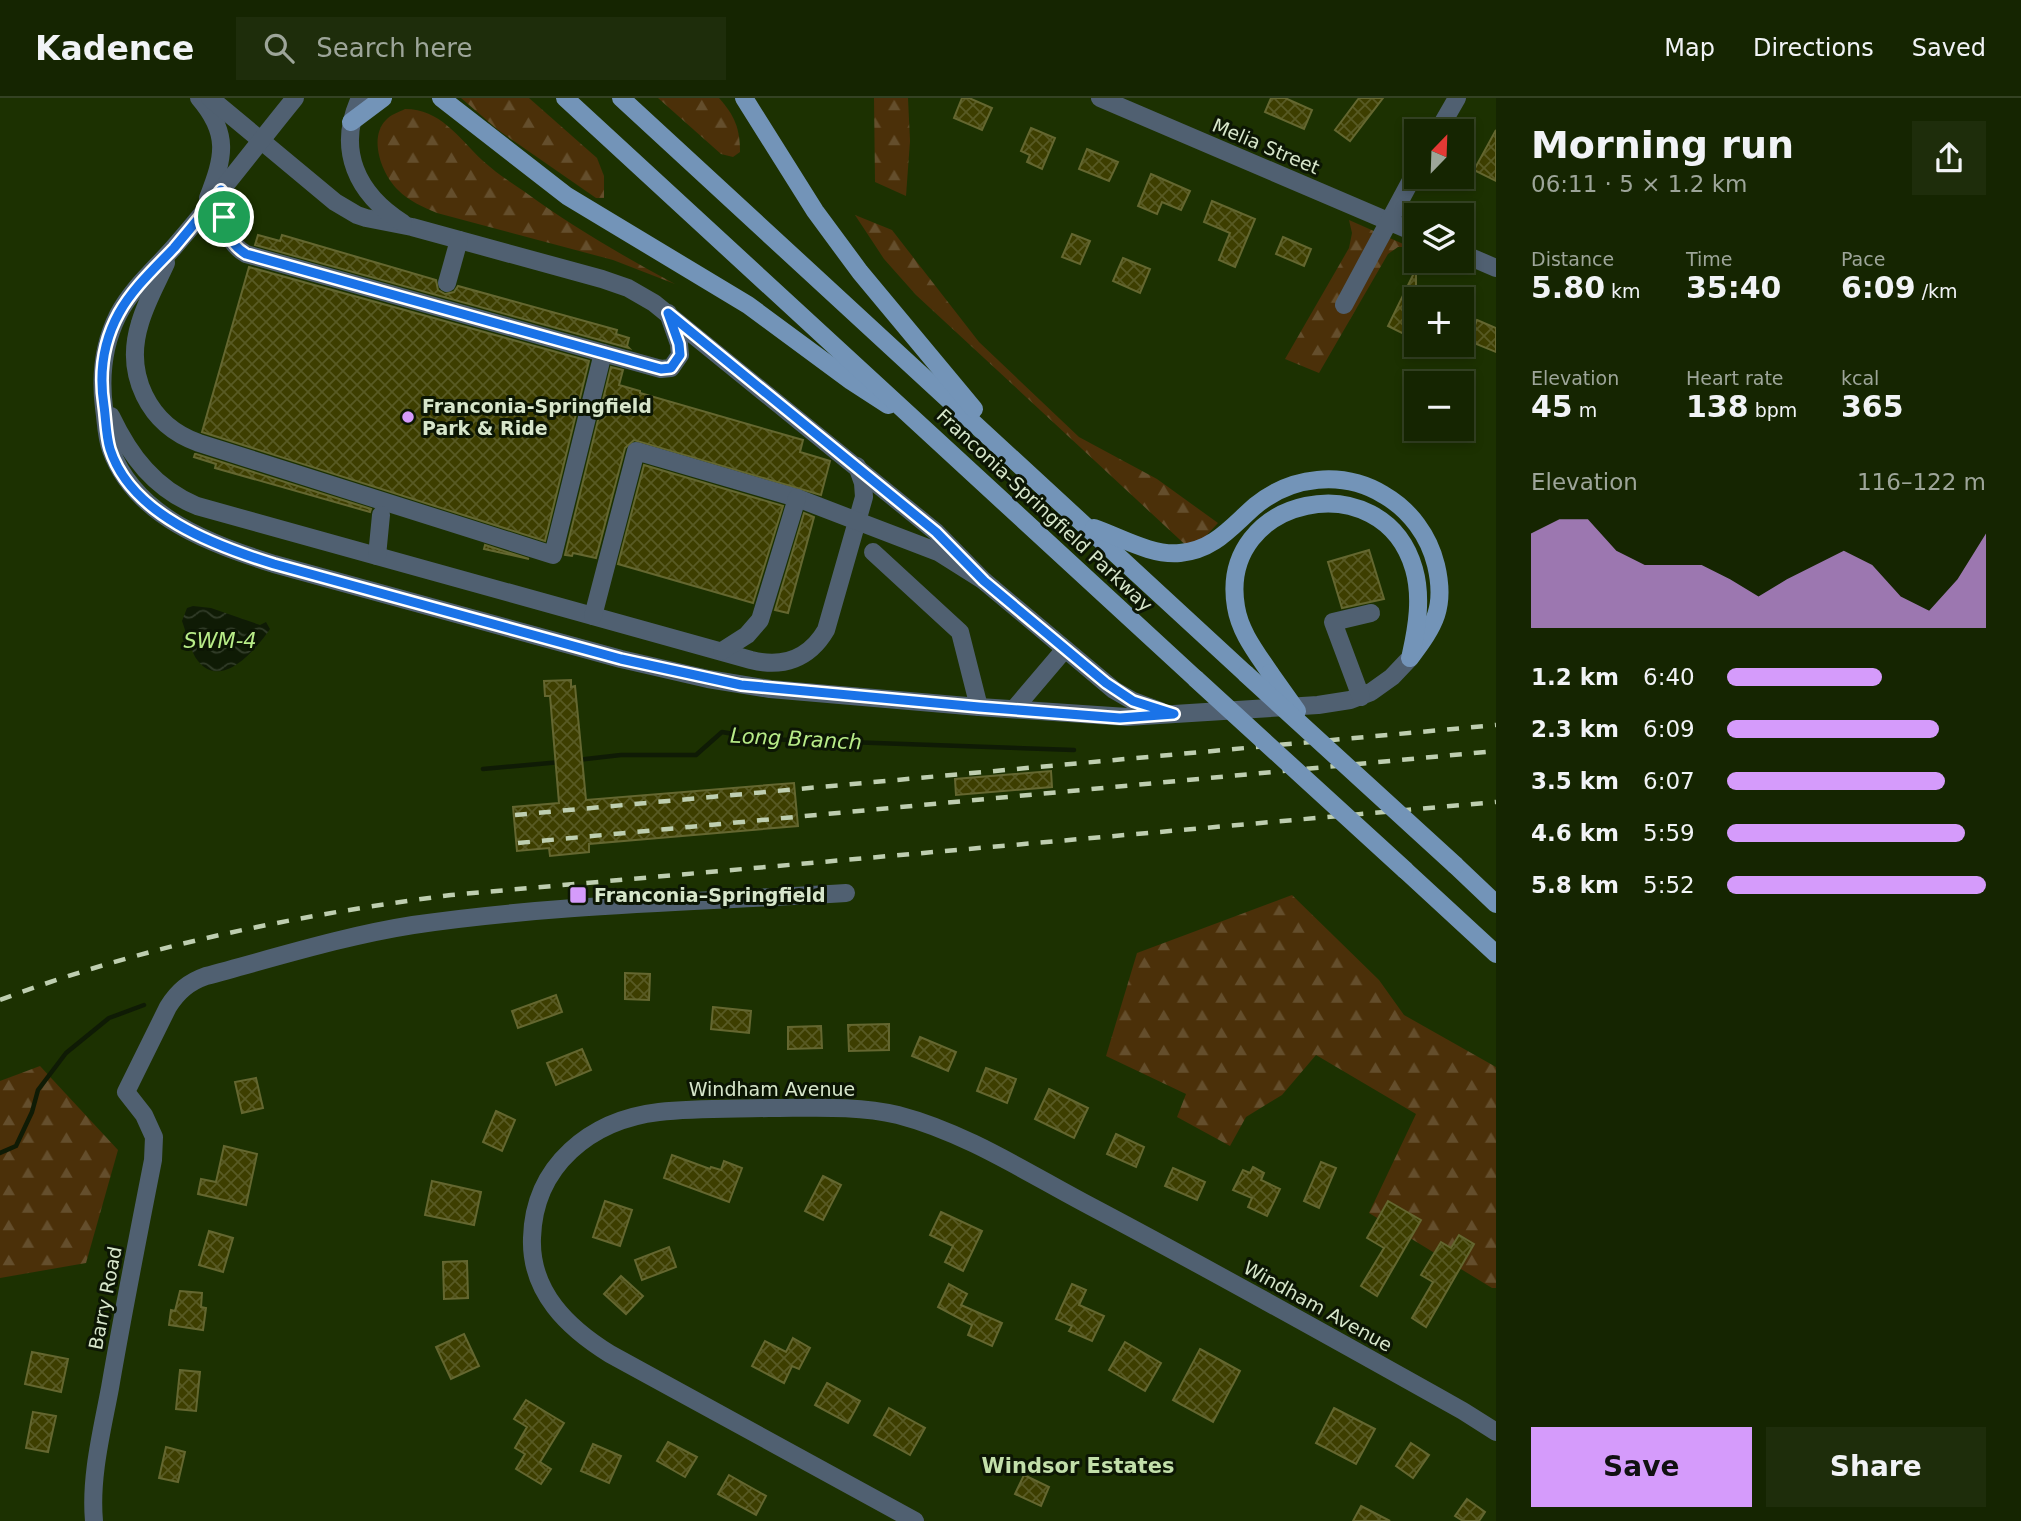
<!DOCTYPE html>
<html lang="en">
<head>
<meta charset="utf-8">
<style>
  body { margin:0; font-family:"DejaVu Sans",sans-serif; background:#1e2d0b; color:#f1f3f6; height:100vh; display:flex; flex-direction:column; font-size:26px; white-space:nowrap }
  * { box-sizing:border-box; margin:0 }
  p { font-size:23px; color:#9da599 }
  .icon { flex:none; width:38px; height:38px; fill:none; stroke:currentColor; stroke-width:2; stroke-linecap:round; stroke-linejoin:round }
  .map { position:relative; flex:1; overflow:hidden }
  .side { display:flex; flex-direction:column; background:#152501; width:525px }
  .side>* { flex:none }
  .needle { width:46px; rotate:23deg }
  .controls { position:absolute; left:1404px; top:21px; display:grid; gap:14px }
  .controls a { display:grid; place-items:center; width:70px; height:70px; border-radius:0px; background:#152501; box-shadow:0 4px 10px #0003,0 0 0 2px #344223; font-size:35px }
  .pin { position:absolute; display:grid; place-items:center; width:60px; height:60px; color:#fff; margin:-30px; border:4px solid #fff; border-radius:50%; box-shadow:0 2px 7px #0007 }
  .round { display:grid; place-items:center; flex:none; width:74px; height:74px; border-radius:0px; background:#1e2d0b }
  .summary { display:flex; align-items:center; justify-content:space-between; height:119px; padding:0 35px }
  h1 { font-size:38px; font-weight:700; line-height:52px }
  .figures { display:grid; grid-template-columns:repeat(3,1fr); gap:10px; height:119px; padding:7px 35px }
  .figures div { display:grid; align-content:center }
  .figures b { font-size:30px; font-weight:700 }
  .figures small { font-size:19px; font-weight:400 }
  .figures p { font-size:19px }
  .chart { height:196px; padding:14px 35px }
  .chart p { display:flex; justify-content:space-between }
  .chart svg { width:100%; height:126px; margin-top:7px; fill:#d59bfb; opacity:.7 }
  .cta { display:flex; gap:14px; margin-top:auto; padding:14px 35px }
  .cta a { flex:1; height:80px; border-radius:0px; background:#d59bfb; color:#111; font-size:28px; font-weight:700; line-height:80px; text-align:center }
  .cta a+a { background:#1e2d0b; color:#f1f3f6 }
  ul { padding:0 35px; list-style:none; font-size:23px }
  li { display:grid; grid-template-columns:112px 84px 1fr; align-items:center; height:52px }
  li i { height:18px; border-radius:9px; background:#d59bfb }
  header { display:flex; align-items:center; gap:42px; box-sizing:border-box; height:98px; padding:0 35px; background:#152501; border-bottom:2px solid #344223 }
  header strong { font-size:33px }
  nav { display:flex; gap:38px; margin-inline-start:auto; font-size:24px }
  .search { width:490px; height:63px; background:#1e2d0b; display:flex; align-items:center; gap:18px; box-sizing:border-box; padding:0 24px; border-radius:0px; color:#9da599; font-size:26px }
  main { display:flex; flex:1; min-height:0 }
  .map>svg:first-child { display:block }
  .forest { fill:url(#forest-firs) }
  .water { fill:url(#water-waves) }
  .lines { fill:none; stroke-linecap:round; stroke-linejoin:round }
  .stream { stroke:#0f1b05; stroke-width:4.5 }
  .building { fill:url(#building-cross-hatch); stroke:#646730; stroke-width:2 }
  .minor { stroke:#506071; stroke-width:18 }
  .major { stroke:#7394b8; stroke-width:18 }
  .rail { stroke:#beceb0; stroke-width:4.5; stroke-dasharray:12 12; stroke-linecap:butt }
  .major-bridge { stroke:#7394b8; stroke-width:18 }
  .route-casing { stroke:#fff; stroke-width:14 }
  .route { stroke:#1a73e8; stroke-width:9 }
  .poi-dot { fill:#d59bfb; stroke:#0c1604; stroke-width:2.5 }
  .labels { text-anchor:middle; stroke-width:6; stroke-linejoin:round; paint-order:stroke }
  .street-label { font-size:19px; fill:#d7e6cb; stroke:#0c1604 }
  .poi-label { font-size:19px; font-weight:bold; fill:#d7e6cb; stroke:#0c1604; text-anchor:start }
  .water-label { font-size:21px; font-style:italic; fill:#b8ec88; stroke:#0c1604 }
  .neighbourhood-label { font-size:21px; font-weight:bold; fill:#c2dfaa; stroke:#0c1604 }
</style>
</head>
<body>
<header>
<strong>Kadence</strong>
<div class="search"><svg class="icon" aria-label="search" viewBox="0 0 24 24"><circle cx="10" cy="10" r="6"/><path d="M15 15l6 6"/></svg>Search here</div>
<nav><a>Map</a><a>Directions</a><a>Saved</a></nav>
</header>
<main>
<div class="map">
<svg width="1496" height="1423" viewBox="0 0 1496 1423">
  <defs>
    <pattern id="forest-firs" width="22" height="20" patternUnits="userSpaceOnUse" patternTransform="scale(1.75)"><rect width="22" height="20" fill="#4b3009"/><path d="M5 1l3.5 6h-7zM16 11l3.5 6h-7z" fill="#644e2c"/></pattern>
    <pattern id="water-waves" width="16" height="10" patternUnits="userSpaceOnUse" patternTransform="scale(1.75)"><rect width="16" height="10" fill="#0f1b05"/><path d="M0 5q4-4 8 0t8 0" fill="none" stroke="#313c28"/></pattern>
    <pattern id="building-cross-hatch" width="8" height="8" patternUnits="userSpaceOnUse" patternTransform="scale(1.75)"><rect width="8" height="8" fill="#3d3e00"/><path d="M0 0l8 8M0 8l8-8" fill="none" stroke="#585a24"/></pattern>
  </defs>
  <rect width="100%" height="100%" fill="#1c3101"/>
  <!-- forest -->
  <g class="forest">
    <path d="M461,0H529L597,60L604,78V100H596L498,32Z"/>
    <path d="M658,0H719C735,18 740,31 740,54L733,59L721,56Z"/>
    <path d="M874,0H908L910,43L906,98L875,84Z"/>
    <path d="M405,11C440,11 458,39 482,62C495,74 510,84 525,94C573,129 623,158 675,186L613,162L437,115C423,109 409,103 398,92C382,77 368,40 386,22C390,17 399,14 405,11Z"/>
    <path d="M855,117L892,132L979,244L1079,339L1157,381L1218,425L1192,453L916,197L884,161Z"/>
    <path d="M1349,122L1410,149H1398L1388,156L1319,275L1285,261L1349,150L1352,135Z"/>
    <path d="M1292,797L1379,882L1404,917L1496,969V1190H1492L1369,1115L1416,1016L1316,957L1282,997L1246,1019L1230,1048L1177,1019L1186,996L1106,958L1137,855Z"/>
    <path d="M40,968L118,1052L86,1165L0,1180V983Z"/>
  </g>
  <!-- water -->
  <path class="water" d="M193,508L211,510L260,527L266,524L270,531C257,550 222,593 198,563C191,555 186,534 182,523L187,510Z"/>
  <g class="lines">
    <!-- stream -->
    <g class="stream">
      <path d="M577,662L621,657H696L722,634L762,641L1074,652"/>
      <path d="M483,671L561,664"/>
      <path d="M0,1055L16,1048L32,1014L38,992L66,955L109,920L144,907"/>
    </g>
  </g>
  <!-- building -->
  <g class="building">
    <path d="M962,0H969L992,10L982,32L954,20Z"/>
    <path d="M1271,0H1285L1312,12L1304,31L1265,14Z"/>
    <path d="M1359,0H1383L1350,43L1335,32Z"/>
    <path d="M1031,30L1055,40L1042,71L1027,64L1030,57L1021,53Z"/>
    <path d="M1496,32V83L1474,72Z"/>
    <path d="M1087,51L1118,64L1109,83L1079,71Z"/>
    <path d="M1151,76L1190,93L1181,112L1162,104L1157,116L1138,108Z"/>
    <path d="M1212,103L1255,121L1235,169L1219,162L1230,135L1204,124Z"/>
    <path d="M1072,136L1090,143L1080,166L1062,159Z"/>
    <path d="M258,137L280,143L282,137L436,182L438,192L445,196L454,194L458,188L617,232L616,236L629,240L627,248L629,250L255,147Z"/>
    <path d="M1283,139L1311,151L1304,168L1276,156Z"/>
    <path d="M1123,160L1150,171L1140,195L1113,183Z"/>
    <path d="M249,169L589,263L545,443L202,334Z"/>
    <path d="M1416,171V192L1436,201H1416V221L1408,238L1388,228Z"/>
    <path d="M1477,222L1496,230V254L1469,243Z"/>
    <path d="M611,269L623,272L619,287L640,293V295L803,342L800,354L830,363L821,397L634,342L625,350L596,460L573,455L572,458L565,457Z"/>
    <path d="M195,356H196L371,411L370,414L215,370L216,366L194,359Z"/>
    <path d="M644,367L783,408L753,505L618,466Z"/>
    <path d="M804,415L814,419L788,515L775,512Z"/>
    <path d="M485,447L529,461L484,451Z"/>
    <path d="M1369,452L1384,501L1342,510L1328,464Z"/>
    <path d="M571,582V589L575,588L586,702L794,685L798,728L589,746V754L550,758L549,750L517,753L513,709L559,705L550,598H545L544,583Z"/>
    <path d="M1051,673L1052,689L956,697L955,681Z"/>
    <path d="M625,875L650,876L649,902L625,901Z"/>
    <path d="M556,897L562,914L518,930L512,913Z"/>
    <path d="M713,909L751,913L749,935L711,931Z"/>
    <path d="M889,926V952L849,953L848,927Z"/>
    <path d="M821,928L822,950L788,951V929Z"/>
    <path d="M920,939L956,954L948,973L912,958Z"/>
    <path d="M582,951L591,972L556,987L547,965Z"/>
    <path d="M986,970L1016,981L1007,1005L977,993Z"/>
    <path d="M256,980L263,1010L242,1015L235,984Z"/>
    <path d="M1049,991L1088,1010L1074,1040L1035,1021Z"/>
    <path d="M496,1013L515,1022L502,1053L483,1044Z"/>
    <path d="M1116,1036L1144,1049L1136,1069L1107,1056Z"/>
    <path d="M224,1048L257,1056L246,1107L198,1096L201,1081L216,1084Z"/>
    <path d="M672,1057L710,1071L711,1069L721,1072L724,1063L742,1070L729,1104L664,1080Z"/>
    <path d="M1321,1064L1336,1070L1319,1110L1304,1103Z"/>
    <path d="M1253,1069L1264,1075L1261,1082L1280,1091L1267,1118L1248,1109L1252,1100L1233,1092L1243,1072L1250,1075Z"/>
    <path d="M1173,1070L1205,1084L1197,1102L1165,1088Z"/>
    <path d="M823,1078L841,1087L823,1122L805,1113Z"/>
    <path d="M432,1083L481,1094L474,1127L425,1117Z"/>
    <path d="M605,1103L632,1112L620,1148L593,1139Z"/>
    <path d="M1388,1103L1421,1122L1377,1198L1361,1188L1384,1150L1367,1140Z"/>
    <path d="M941,1114L982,1133L963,1173L945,1164L953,1148L930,1137Z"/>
    <path d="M209,1133L233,1140L223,1174L199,1167Z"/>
    <path d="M1459,1137L1474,1146L1426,1229L1412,1220L1433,1184L1421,1177L1441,1144L1451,1150Z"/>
    <path d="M669,1149L676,1169L642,1182L635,1162Z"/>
    <path d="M467,1163L468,1200L444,1201L443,1164Z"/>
    <path d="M621,1178L643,1198L626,1216L604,1196Z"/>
    <path d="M949,1186L967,1196L961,1207L1002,1225L992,1248L968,1237L972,1227L938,1209Z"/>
    <path d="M1072,1186L1086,1192L1079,1207L1104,1218L1092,1243L1069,1233L1072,1228L1056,1221Z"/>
    <path d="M180,1193L202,1195L201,1209L206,1210L203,1232L169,1227L171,1212L175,1213Z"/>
    <path d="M464,1236L479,1268L451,1281L436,1249Z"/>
    <path d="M793,1240L810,1250L799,1271L792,1268L784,1285L752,1268L765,1243L786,1254Z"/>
    <path d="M1125,1244L1161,1265L1145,1293L1109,1272Z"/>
    <path d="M1200,1251L1240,1273L1213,1324L1173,1302Z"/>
    <path d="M32,1254L68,1261L61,1294L25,1286Z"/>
    <path d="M180,1272L200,1274L196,1313L176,1311Z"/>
    <path d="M827,1285L860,1303L848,1325L815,1307Z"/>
    <path d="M526,1302L564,1325L540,1364L551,1371L541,1386L516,1371L525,1356L515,1350L527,1329L514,1321Z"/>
    <path d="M889,1310L925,1330L910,1357L874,1337Z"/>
    <path d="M1334,1310L1375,1331L1356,1366L1316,1345Z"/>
    <path d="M33,1314L56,1318L48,1354L26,1350Z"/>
    <path d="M668,1344L697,1359L685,1379L657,1363Z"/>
    <path d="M1411,1345L1429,1357L1413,1380L1396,1368Z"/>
    <path d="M593,1346L621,1358L609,1385L581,1373Z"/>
    <path d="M166,1349L185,1354L178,1384L159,1380Z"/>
    <path d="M729,1377L766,1398L756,1417L718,1396Z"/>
    <path d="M1024,1377L1049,1389L1041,1408L1015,1396Z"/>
    <path d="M1467,1401L1485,1414L1479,1423H1463L1455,1418Z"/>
    <path d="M1361,1408L1390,1423H1353Z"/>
  </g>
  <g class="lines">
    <!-- minor -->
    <g class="minor">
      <path d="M199,0C230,36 224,59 208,100"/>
      <path d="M210,0L335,104L357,117L366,120L412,129L602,181L628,190L654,205L936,434L984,483"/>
      <path d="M295,0C255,49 217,100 175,148C155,171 132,190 118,217C103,247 100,278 104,310C106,323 106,339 111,352C136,420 212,446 274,466L621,561L708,581L770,591L979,609L1127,619L1318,607L1350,602L1371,594L1392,579L1410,560"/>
      <path d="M360,0C336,52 357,96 403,125"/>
      <path d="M1100,0L1416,135"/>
      <path d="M1438,33L1457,0"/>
      <path d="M221,92C224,117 222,142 246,156L661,271L671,270L680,257L679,246L668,215"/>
      <path d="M1461,155L1496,170"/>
      <path d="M166,165C157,185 146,204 140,225C124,276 148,327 199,345L553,457L603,255"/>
      <path d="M447,185L459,142"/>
      <path d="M1344,207L1416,73"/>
      <path d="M111,318C130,358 155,391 197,408L751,562C783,570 809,561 826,532L864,399L863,385L857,368"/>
      <path d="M873,454L960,534L979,609"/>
      <path d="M377,458L381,417"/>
      <path d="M593,518L636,353L797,400L938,454L984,483L1114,592L1133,603L1160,613"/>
      <path d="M722,553L747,537L760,522L797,400"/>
      <path d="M1361,599L1333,524L1371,515"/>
      <path d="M1014,611L1065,551"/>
      <path d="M94,1423C90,1379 102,1333 110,1290C123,1214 138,1138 153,1062L154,1039L144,1017L126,994L168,909C178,893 189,884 206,878C274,860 343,838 413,827C556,806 702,804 846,795"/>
      <path d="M915,1423L610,1256C568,1230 530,1194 532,1140C534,1067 591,1022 659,1014C695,1010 733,1011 769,1010C811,1010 857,1007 898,1017C967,1035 1029,1076 1092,1109C1217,1175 1340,1244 1463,1313L1496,1334"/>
    </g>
    <!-- major -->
    <g class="major">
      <path d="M441,0L567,98L748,207L851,283L888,307"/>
      <path d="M565,0L1196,581"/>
      <path d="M621,0L1246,576"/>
      <path d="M744,0L815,113L860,174L974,311"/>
      <path d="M351,24L383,0"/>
      <path d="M1094,430C1120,439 1152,458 1180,455C1214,452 1231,429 1255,408C1291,378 1343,372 1384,397C1410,412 1429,438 1436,467C1446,509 1435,527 1410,560"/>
      <path d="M1270,575C1256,554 1240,534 1236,509C1217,398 1383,363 1414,471C1422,499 1417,529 1411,556"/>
      <path d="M1455,767L1496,806"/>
      <path d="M1405,772L1496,856"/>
    </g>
    <!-- rail -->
    <g class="rail">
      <path d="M515,717L1496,627"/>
      <path d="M518,745L1496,653"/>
      <path d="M0,902C145,847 298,817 451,797L1496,704"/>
    </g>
    <!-- major-bridge -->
    <g class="major-bridge">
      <path d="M1270,575L1297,613"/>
      <path d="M1246,576L1455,767"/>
      <path d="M1196,581L1405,772"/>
    </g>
  </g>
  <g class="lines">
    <defs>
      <path id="route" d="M221,92C224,117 222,142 246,156L661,271L671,270L680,257L679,246L668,215L936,434L984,483L1106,585L1133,603L1174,616L1120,620L979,609L741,587L621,561L274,466C215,448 131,417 110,351C106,338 106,322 104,308C99,276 103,244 119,215C133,190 154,171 174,150C190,131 206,112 221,92Z"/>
    </defs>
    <!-- route casing -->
    <use href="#route" class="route-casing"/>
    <!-- route -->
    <use href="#route" class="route"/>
  </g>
  <!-- markers -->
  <g class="poi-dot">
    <circle cx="408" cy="319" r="7"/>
    <rect x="569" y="788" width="18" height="18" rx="3.5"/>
  </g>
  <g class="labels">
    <!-- street labels -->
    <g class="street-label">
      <text transform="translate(1266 48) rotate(23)" y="7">Melia Street</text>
      <text transform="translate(1045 412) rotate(43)" y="7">Franconia-Springfield Parkway</text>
      <text x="772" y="998">Windham Avenue</text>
      <text transform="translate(105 1200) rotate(-79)" y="7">Barry Road</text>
      <text transform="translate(1318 1208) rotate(29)" y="7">Windham Avenue</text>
    </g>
    <!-- poi labels -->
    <g class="poi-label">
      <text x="422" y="315">Franconia-Springfield<tspan x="422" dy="22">Park &amp; Ride</tspan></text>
      <text x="594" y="804">Franconia–Springfield</text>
    </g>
    <!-- water labels -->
    <g class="water-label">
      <text x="220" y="550">SWM-4</text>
      <text transform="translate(796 641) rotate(3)" y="7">Long Branch</text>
    </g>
    <!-- neighbourhood labels -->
    <g class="neighbourhood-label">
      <text x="1078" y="1375">Windsor Estates</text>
    </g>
  </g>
</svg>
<div class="controls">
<a><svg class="needle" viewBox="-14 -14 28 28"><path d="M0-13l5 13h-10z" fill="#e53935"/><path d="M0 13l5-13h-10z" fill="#9da599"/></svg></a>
<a><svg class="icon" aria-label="layers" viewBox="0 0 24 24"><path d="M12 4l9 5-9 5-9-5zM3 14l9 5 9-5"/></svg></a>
<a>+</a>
<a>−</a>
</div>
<div class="pin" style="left:224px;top:119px;background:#1e9e55"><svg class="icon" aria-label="arrive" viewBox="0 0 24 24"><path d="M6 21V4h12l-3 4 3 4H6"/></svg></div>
</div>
<section class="side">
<div class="summary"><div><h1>Morning run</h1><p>06:11 · 5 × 1.2 km</p></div><a class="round"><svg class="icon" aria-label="share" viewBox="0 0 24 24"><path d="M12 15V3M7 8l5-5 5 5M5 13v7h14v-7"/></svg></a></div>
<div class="figures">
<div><p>Distance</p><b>5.80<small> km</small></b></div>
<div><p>Time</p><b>35:40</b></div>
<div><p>Pace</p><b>6:09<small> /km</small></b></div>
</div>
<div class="figures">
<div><p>Elevation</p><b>45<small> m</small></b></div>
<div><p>Heart rate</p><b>138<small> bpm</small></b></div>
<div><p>kcal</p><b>365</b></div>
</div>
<div class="chart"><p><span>Elevation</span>116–122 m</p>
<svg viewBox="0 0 160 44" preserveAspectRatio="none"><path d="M0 44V11L10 6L20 6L30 17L40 22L50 22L60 22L70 27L80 33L90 27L100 22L110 17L120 22L130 33L140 38L150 27L160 11V44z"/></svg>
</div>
<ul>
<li><b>1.2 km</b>6:40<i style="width:60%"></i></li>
<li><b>2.3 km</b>6:09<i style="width:82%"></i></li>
<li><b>3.5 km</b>6:07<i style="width:84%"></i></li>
<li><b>4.6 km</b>5:59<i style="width:92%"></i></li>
<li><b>5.8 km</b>5:52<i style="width:100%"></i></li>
</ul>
<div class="cta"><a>Save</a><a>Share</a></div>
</section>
</main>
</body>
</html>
